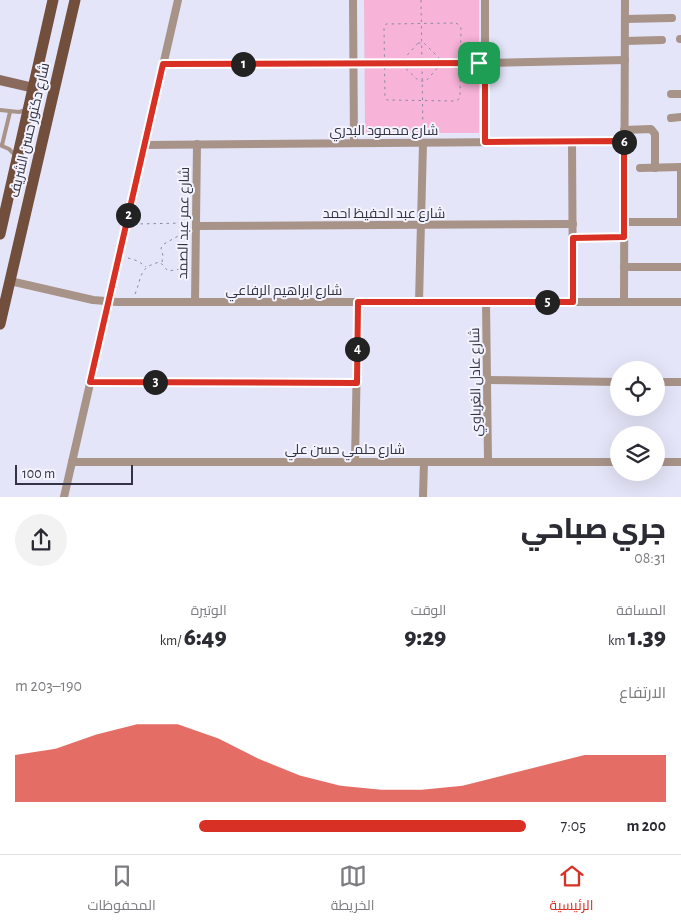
<!DOCTYPE html>
<html lang="ar">
<head>
<meta charset="utf-8">
<style>
  body { margin:0; font-family:"Alegreya Sans",Cairo,sans-serif; background:#f2f2f3; color:#2b2b33; direction:rtl; height:100vh; display:flex; flex-direction:column; font-size:19px; white-space:nowrap }
  * { box-sizing:border-box; margin:0 }
  p { font-size:16px; color:#7c7c81 }
  .icon { flex:none; width:28px; height:28px; fill:none; stroke:currentColor; stroke-width:2; stroke-linecap:round; stroke-linejoin:round }
  .map { position:relative; height:497px; overflow:hidden; direction:ltr }
  .side { display:flex; flex-direction:column; background:#fff; flex:1 }
  .side>* { flex:none }
  .buttons { position:absolute; left:610px; top:361px; display:grid; gap:10px }
  .buttons a { display:grid; place-items:center; width:55px; height:55px; border-radius:50%; background:#fff; box-shadow:0 5px 20px #0002; font-size:25px }
  .scale { position:absolute; left:15px; bottom:12px; width:118px; box-sizing:border-box; padding-left:5px; border:2px solid #343346; border-top:0; font-size:14px; line-height:18px; white-space:nowrap; color:#343346; -webkit-text-stroke:4px #f3f3fd; paint-order:stroke }
  .pin { position:absolute; display:grid; place-items:center; width:42px; height:42px; color:#fff; margin:-21px; border-radius:10px; box-shadow:0 2px 8px #0006 }
  .km { position:absolute; width:25px; height:25px; margin:-12px; border-radius:50%; background:#222; color:#fff; font-size:14px; line-height:25px; text-align:center }
  .round { display:grid; place-items:center; flex:none; width:52px; height:52px; border-radius:26px; background:#f2f2f3 }
  .headline { display:flex; align-items:center; justify-content:space-between; height:85px; padding:0 15px }
  h1 { font-size:28px; font-weight:800; line-height:38px }
  .stats { display:grid; grid-template-columns:repeat(3,1fr); gap:8px; height:85px; padding:5px 15px }
  .stats div { display:grid; align-content:center }
  .stats b { font-size:25px; font-weight:800 }
  .stats small { font-size:14px; font-weight:400 }
  .stats p { font-size:14px }
  .chart { height:140px; padding:10px 15px }
  .chart p { display:flex; justify-content:space-between }
  .chart svg { width:100%; height:90px; margin-top:5px; fill:#d93025; opacity:.7 }
  ul { padding:0 15px; list-style:none; font-size:16px }
  li { display:grid; grid-template-columns:80px 60px 1fr; align-items:center; height:38px }
  li i { height:12px; border-radius:6px; background:#d93025 }
  .tab-bar { display:flex; justify-content:space-around; align-items:center; height:70px; border-top:1px solid #e1e1e2; background:#fff; font-size:14px; color:#7c7c81 }
  .tab-bar a { display:grid; justify-items:center; gap:2px }
  .tab-bar .on { color:#d93025 }
  .map>svg:first-child { display:block }
  .green { fill:#f8b3d8 }
  .lines { fill:none; stroke-linecap:round; stroke-linejoin:round }
  .path { stroke:#8c8b9f; stroke-width:1; stroke-dasharray:2.5 4; stroke-linecap:butt }
  .lane { stroke:#a89389; stroke-width:4 }
  .street { stroke:#a89389; stroke-width:8 }
  .secondary { stroke:#896a5c; stroke-width:10 }
  .primary { stroke:#724e3d; stroke-width:11 }
  .route-casing { stroke:#fff; stroke-width:10 }
  .route { stroke:#d93025; stroke-width:6 }
  .labels { text-anchor:middle; stroke-width:4; stroke-linejoin:round; paint-order:stroke }
  .street-label { font-size:14px; fill:#343346; stroke:#f3f3fd }
</style>
</head>
<body>
<div class="map">
<svg width="681" height="497" viewBox="0 0 681 497">
  <rect width="100%" height="100%" fill="#e5e5f9"/>
  <!-- green -->
  <path class="green" d="M364,0H479V133H365Z"/>
  <g class="lines">
    <!-- path -->
    <g class="path">
      <path d="M421,0L423,134"/>
      <path d="M456,23L459,25L461,28L460,97L458,100L454,101L387,100L385,98L384,28L385,25L386,24Z"/>
      <path d="M418,43H424L440,59V65L426,81H419L403,66V60Z"/>
      <path d="M362,63H478"/>
      <path d="M134,224L188,223"/>
      <path d="M581,238L617,237"/>
      <path d="M128,258L138,261L146,267"/>
      <path d="M162,262L163,256L161,248L164,244L187,231"/>
      <path d="M135,294C142,278 138,267 160,262L168,271L187,268"/>
    </g>
    <!-- lane -->
    <g class="lane">
      <path d="M0,110L19,112L26,110"/>
      <path d="M0,145L9,149L15,155"/>
      <path d="M2,145L10,112"/>
    </g>
    <!-- street -->
    <g class="street">
      <path d="M353,0L354,143"/>
      <path d="M485,0V142"/>
      <path d="M625,19L672,18"/>
      <path d="M680,39H681"/>
      <path d="M625,41L662,40"/>
      <path d="M485,63L625,60"/>
      <path d="M163,64L354,63"/>
      <path d="M671,94H681"/>
      <path d="M671,118L681,117"/>
      <path d="M624,130L651,129L655,134V168"/>
      <path d="M572,142L573,302"/>
      <path d="M145,145L624,141"/>
      <path d="M681,167V220"/>
      <path d="M640,168L681,167"/>
      <path d="M624,222H681"/>
      <path d="M196,226L573,224"/>
      <path d="M624,267H681"/>
      <path d="M10,281L93,300L117,302H681"/>
      <path d="M195,302L197,144"/>
      <path d="M419,302L423,143"/>
      <path d="M486,302L488,462"/>
      <path d="M624,302L625,0"/>
      <path d="M487,380L619,382"/>
      <path d="M90,382L357,383"/>
      <path d="M656,382H681"/>
      <path d="M72,462H619"/>
      <path d="M355,462L358,302"/>
      <path d="M656,462H681"/>
      <path d="M64,497L178,0"/>
      <path d="M423,497L424,462"/>
    </g>
    <!-- secondary -->
    <path class="secondary" d="M0,80L34,88"/>
    <!-- primary -->
    <g class="primary">
      <path d="M0,234L53,0"/>
      <path d="M0,324L75,0"/>
    </g>
  </g>
  <g class="lines">
    <defs>
      <path id="route" d="M479,63H485V142L624,141V237L573,238V302H358L357,383L90,382L163,64Z"/>
    </defs>
    <!-- route casing -->
    <use href="#route" class="route-casing"/>
    <!-- route -->
    <use href="#route" class="route"/>
  </g>
  <g class="labels">
    <!-- street labels -->
    <g class="street-label">
      <text transform="translate(29 130) rotate(-77)" y="5">شارع دكتور حسن الشريف</text>
      <text x="384" y="135">شارع محمود البدري</text>
      <text x="384" y="218">شارع عبد الحفيظ احمد</text>
      <text transform="translate(183 223) rotate(-89)" y="5">شارع عمر عبد الصمد</text>
      <text x="284" y="295">شارع ابراهيم الرفاعي</text>
      <text transform="translate(475 382) rotate(-91)" y="5">شارع عادل الغرباوي</text>
      <text x="345" y="454">شارع حلمي حسن علي</text>
    </g>
  </g>
</svg>
<div class="buttons">
<a><svg class="icon" aria-label="locate" viewBox="0 0 24 24"><circle cx="12" cy="12" r="6"/><path d="M12 2v4M12 18v4M2 12h4M18 12h4"/></svg></a>
<a><svg class="icon" aria-label="layers" viewBox="0 0 24 24"><path d="M12 4l9 5-9 5-9-5zM3 14l9 5 9-5"/></svg></a>
</div>
<div class="scale">100 m</div>
<div class="pin" style="left:479px;top:63px;background:#1e9e55"><svg class="icon" aria-label="arrive" viewBox="0 0 24 24"><path d="M6 21V4h12l-3 4 3 4H6"/></svg></div>
<b class="km" style="left:243px;top:64px">1</b>
<b class="km" style="left:128px;top:215px">2</b>
<b class="km" style="left:155px;top:382px">3</b>
<b class="km" style="left:357px;top:349px">4</b>
<b class="km" style="left:547px;top:302px">5</b>
<b class="km" style="left:624px;top:142px">6</b>
</div>
<section class="side">
<div class="headline"><div><h1>جري صباحي</h1><p>08:31</p></div><a class="round"><svg class="icon" aria-label="share" viewBox="0 0 24 24"><path d="M12 15V3M7 8l5-5 5 5M5 13v7h14v-7"/></svg></a></div>
<div class="stats">
<div><p>المسافة</p><b>1.39<small> km</small></b></div>
<div><p>الوقت</p><b>9:29</b></div>
<div><p>الوتيرة</p><b>6:49<small> /km</small></b></div>
</div>
<div class="chart"><p><span>الارتفاع</span>190–203 m</p>
<svg viewBox="0 0 160 44" preserveAspectRatio="none"><path d="M0 44V21L10 18L20 11L30 6L40 6L50 13L60 23L70 31L80 36L90 38L100 38L110 36L120 31L130 26L140 21L150 21L160 21V44z"/></svg>
</div>
<ul>
<li><b>200 m</b>7:05<i style="width:64%"></i></li>
</ul>
</section>
<nav class="tab-bar">
<a class="on"><svg class="icon" aria-label="home" viewBox="0 0 24 24"><path d="M3 11l9-7 9 7M6 9v11h12V9"/></svg>الرئيسية</a>
<a><svg class="icon" aria-label="map" viewBox="0 0 24 24"><path d="M3 6l6-2 6 2 6-2v14l-6 2-6-2-6 2zM9 4v14M15 6v14"/></svg>الخريطة</a>
<a><svg class="icon" aria-label="saved" viewBox="0 0 24 24"><path d="M7 4h10v16l-5-4-5 4z"/></svg>المحفوظات</a>
</nav>
</body>
</html>
